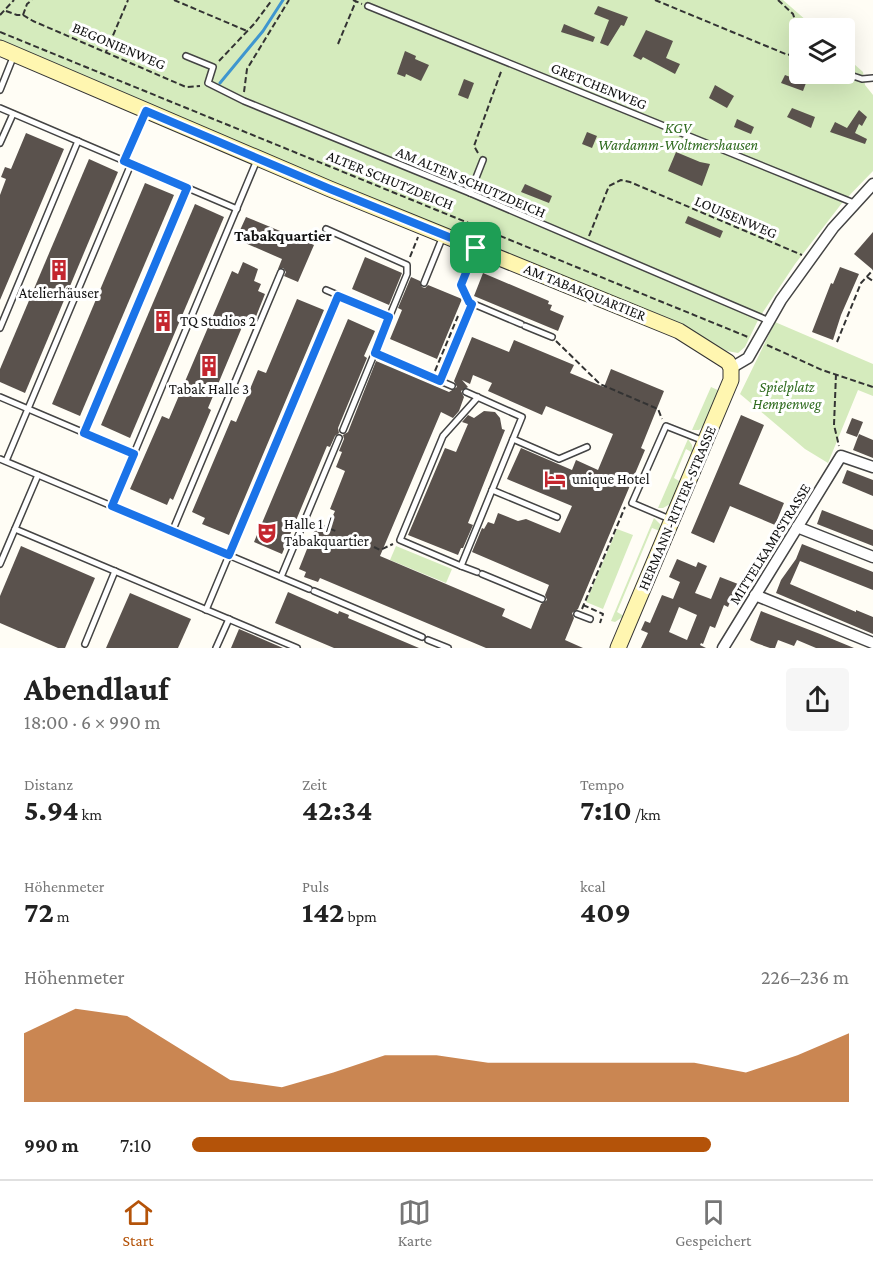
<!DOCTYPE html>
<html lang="de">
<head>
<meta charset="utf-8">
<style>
  body { margin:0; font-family:"Crimson Pro",serif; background:#f6f6f6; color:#222; height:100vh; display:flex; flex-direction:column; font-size:22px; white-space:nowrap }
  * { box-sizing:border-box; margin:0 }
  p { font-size:20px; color:#767676 }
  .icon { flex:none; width:33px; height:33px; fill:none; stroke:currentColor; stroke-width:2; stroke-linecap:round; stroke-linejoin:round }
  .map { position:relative; height:648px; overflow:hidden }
  .panel { display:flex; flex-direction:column; background:#fff; flex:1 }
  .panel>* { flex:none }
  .buttons { position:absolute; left:789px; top:18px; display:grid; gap:12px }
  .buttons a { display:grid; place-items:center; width:66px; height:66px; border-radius:6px; background:#fff; box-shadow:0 6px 24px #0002; font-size:30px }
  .pin { position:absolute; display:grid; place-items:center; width:51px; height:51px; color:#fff; margin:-26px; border-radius:12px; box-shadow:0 3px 9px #0006 }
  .round { display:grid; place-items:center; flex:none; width:63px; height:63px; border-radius:6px; background:#f6f6f6 }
  .headline { display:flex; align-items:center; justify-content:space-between; height:102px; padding:0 24px }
  h1 { font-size:33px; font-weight:700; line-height:45px }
  .figures { display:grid; grid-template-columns:repeat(3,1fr); gap:9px; height:102px; padding:6px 24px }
  .figures div { display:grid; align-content:center }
  .figures b { font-size:30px; font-weight:700 }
  .figures small { font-size:16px; font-weight:400 }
  .figures p { font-size:16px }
  .chart { height:168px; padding:12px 24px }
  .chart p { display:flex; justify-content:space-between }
  .chart svg { width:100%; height:108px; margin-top:6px; fill:#b45309; opacity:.7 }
  ul { padding:0 24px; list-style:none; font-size:20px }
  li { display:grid; grid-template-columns:96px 72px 1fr; align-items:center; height:45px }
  li i { height:15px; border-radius:8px; background:#b45309 }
  .dock { display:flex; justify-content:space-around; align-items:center; height:84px; border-top:2px solid #e0e0e0; background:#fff; font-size:16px; color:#767676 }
  .dock a { display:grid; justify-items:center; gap:3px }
  .dock .selected { color:#b45309 }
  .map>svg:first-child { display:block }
  .green { fill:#d5ebbd }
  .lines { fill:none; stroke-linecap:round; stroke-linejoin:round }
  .stream { stroke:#3f96cf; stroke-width:3 }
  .building { fill:#5a524d; fill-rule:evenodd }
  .lane-casing { stroke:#444; stroke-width:8 }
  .street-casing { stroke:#444; stroke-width:13 }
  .secondary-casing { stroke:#333; stroke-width:17 }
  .path { stroke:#333; stroke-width:2; stroke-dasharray:6 3; stroke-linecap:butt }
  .lane { stroke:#fff; stroke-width:5 }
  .street { stroke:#fff; stroke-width:10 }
  .secondary { stroke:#fff6b0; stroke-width:15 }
  .route-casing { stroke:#fff; stroke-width:12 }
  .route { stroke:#1a73e8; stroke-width:8 }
  .labels { text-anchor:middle; stroke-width:6; stroke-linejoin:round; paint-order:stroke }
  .street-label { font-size:15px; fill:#111; stroke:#fff }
  .park-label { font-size:15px; font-style:italic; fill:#2f6b1f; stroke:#fff }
  .poi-label { font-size:15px; fill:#111; stroke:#fff; text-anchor:start }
  .neighbourhood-label { font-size:16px; font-weight:bold; fill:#111; stroke:#fff }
</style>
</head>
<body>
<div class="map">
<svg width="873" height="648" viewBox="0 0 873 648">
  <rect width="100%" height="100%" fill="#fffdf5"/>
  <!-- green -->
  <g class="green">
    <path d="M0,0H783L815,28H800V74H844L845,56L863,72L865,85L873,95V171L842,203L795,264L759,318L745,347L738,353L727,351L699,336L0,44Z"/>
    <path d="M775,322L873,364V396L858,390L828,463L805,449L740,394Z"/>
    <path d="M711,387L720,391L706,423L699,430H692Z"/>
    <path d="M688,439L692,445L693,453L686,449L674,478L681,482L672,503L663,508H658Z"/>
    <path d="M654,518L660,524V531L652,528L617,612L624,616L615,622L611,621Z"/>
    <path d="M617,529L633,535L603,609L586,602Z"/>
    <path d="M396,546L452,569L446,583L390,560Z"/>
  </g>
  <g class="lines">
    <!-- stream -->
    <path class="stream" d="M220,83L263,31L283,0"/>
  </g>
  <!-- building -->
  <g class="building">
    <path d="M598,6L628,17L624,26L621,25L608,46L600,43L609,20L594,14Z"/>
    <path d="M564,24L595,37L593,42L561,32Z"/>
    <path d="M646,30L673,41L666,58L680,64L675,74L643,57L641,60L633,56Z"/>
    <path d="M405,51L416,56L415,59L429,65L421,81L406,74L405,77L397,74Z"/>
    <path d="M785,75L806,83L803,91L781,83Z"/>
    <path d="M464,79L474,83L468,99L458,95Z"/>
    <path d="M715,85L734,96L727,108L709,98Z"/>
    <path d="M792,108L815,117L811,128L787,117Z"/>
    <path d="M859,110L867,117L862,126L859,124L855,133L867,139L865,144L830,132L835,122L847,128Z"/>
    <path d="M737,119L754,127L751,134L734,127Z"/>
    <path d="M587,132L597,136L592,148L582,144Z"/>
    <path d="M26,133L64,149L0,300V195L6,179L1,177L5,167L11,169Z"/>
    <path d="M676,152L700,162L710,164L702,186L668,171Z"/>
    <path d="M89,159L118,172L25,393L0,382V369Z"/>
    <path d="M145,183L174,195L80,416L52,404Z"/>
    <path d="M525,184L552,196L549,203L521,192Z"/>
    <path d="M195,204L224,217L130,438L101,425Z"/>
    <path d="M688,216L723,231L720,238L685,223Z"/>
    <path d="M246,217L314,245L298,282L284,276L286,272L283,268L278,269L282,259L236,239Z"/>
    <path d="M873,232V270L854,254Z"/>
    <path d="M365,257L402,273L389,305L352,289Z"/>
    <path d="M243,262L258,269L254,281L261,284L258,291L265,294L253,324L245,320L208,408L211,410L173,500L170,498L167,505L130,489L162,416L169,419L232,271L238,274Z"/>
    <path d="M840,267L859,274L841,315L833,340L812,332L831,283L833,284Z"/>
    <path d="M483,273L549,301L548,304L552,305L550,310L564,316L558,331L474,296Z"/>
    <path d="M411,277L420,281L422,287L425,288L428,285L462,299L437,359L390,339L402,310L398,308Z"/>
    <path d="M297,299L324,310L229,535L202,524L205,518L192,512L231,420L236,422L258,370L266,373Z"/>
    <path d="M348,319L375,331L364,356L367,358L338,428L339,433L335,436L330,447L327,446L282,554L254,542Z"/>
    <path d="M472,337L509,352L514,340L574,365L570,373L604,387L611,369L664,391L641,448L645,450L578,609L572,613L574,618L565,640L583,648H486L320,578L318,582L304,577L306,572L299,569L315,529L325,533L335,511L330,509L345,471L336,467L342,452L339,451L344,439L343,435L348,432L376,361L449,392L457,387L454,381ZM473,375L492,383L488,391L542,415L546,406L613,434L598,470L576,460L572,470L521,448L507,479L572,506L560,533L526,519L518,521L498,513L494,524L488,522L484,529L482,528L472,552L549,585L545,595L547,600L541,604L531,629L502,616L505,609L380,556L441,412L453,418L459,411L464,397L461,391L468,387L462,380L470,384Z"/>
    <path d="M484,411L495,412L500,418L502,429L505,430L468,523L473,525L463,548H461L458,555L408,535L445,448L456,452L468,424L462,422L468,415L474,418Z"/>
    <path d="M741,415L764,425L739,484L784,503L775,525L730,506L714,543L691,533Z"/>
    <path d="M852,418L863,422L857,437L846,433Z"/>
    <path d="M859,434L873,440V458L853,450Z"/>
    <path d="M847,470L873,480V496L842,483Z"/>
    <path d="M822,510L873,530V546L817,524Z"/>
    <path d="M802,544L873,572V590L800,561L790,584L856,612V610L873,617V634L776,593L781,580L796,559Z"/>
    <path d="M21,546L95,578L65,648H58L0,623V596Z"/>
    <path d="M677,559L696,567L698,562L707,566L695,593L711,599L720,577L738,584L728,607L724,605L715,628L710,626L703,644L701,643L700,645L706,648H641L648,633L641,630L645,621L650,623L662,595L673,599L680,582L669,577ZM679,607L697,615L687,640L669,632Z"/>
    <path d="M288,592L338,614L339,611L349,615L348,618L419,648H334L275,623Z"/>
    <path d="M130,593L191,619L178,648H106Z"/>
    <path d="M761,611L820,634L854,648H816L797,640L794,646L778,640L775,648H770L756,643L750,640Z"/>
    <path d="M239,629L283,648H231Z"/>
  </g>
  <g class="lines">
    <defs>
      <g id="lane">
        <path d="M368,6L854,203"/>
        <path d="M186,56L213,67L208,83L244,101L470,193L767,320"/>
        <path d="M844,73L862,79L873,78"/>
        <path d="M0,90L14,55"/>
        <path d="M0,108L237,209"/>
        <path d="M0,143L13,114"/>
        <path d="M125,161L146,112"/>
        <path d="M470,193L483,160"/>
        <path d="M326,229L407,265V274L343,430"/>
        <path d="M475,250L461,285L469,302L521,324"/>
        <path d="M424,283L443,236"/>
        <path d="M326,290L389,317"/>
        <path d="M525,326L552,337"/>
        <path d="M0,328L78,141"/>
        <path d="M375,353L452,386"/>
        <path d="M466,392L522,417L461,566L400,540L443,436L478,397"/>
        <path d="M0,397L134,454"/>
        <path d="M84,433L187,187"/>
        <path d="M513,439L559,459L587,447"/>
        <path d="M0,459L309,589"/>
        <path d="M6,461L131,164"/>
        <path d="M492,490L557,517"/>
        <path d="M112,506L257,160"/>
        <path d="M672,520L632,503L666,426L704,441"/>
        <path d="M15,529L297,648"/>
        <path d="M172,532L281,272"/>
        <path d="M0,564L38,475"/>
        <path d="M461,566L477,572"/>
        <path d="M482,574L542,599"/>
        <path d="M281,577L339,438"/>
        <path d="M314,591L422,637"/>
        <path d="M206,610L338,295"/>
        <path d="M577,614L590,619"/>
        <path d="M428,640L448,648"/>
        <path d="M85,644L115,571"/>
        <path d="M216,648L229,619"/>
      </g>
      <g id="street">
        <path d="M731,368L748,358L781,300L833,228L873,184"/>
        <path d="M797,527L873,557"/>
        <path d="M755,595L873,643"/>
        <path d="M723,648L841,456L873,467"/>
      </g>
      <path id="secondary" d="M0,48L330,189L679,331L728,362L731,368V380L618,648"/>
    </defs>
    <!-- lane casing -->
    <use href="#lane" class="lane-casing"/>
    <!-- street casing -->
    <use href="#street" class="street-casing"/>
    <!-- secondary casing -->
    <use href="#secondary" class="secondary-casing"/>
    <!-- path -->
    <g class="path">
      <path d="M174,0L247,31"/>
      <path d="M353,0L362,4"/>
      <path d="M655,0L788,55L800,50"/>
      <path d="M778,0L793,14L800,35"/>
      <path d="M6,11L17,15H23"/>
      <path d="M0,15L14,0"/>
      <path d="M23,15L33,21L186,87L200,86"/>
      <path d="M23,15L27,4L32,0"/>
      <path d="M0,32L748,337"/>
      <path d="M338,44L356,1"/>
      <path d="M106,52L128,0"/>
      <path d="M219,61L254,24L272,0"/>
      <path d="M244,92L247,69L289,0"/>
      <path d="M478,153L474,146L502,69"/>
      <path d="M589,236L609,186L621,180L630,182L802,255"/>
      <path d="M410,257L418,237"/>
      <path d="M867,277L873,281"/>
      <path d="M556,341L600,384L658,409L662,419"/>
      <path d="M837,342L861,283L873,270"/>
      <path d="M767,345L822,370L873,387"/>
      <path d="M435,371L458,316"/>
      <path d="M836,374L834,425L839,446"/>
      <path d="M443,375L469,311"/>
      <path d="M313,522L338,532"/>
      <path d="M374,547L380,550L393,544"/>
      <path d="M583,605L603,614L600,623"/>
      <path d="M582,609L625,507"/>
    </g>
    <!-- lane -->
    <use href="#lane" class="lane"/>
    <!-- street -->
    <use href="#street" class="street"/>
    <!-- secondary -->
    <use href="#secondary" class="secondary"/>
  </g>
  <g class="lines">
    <defs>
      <path id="route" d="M146,111L330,189L476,248L461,285L469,302L472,304L440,381L375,353L389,317L338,296L229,555L112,506L134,454L84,433L187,188L124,161Z"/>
    </defs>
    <!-- route casing -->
    <use href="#route" class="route-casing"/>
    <!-- route -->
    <use href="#route" class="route"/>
  </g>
  <!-- icons -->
  <defs>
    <symbol id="building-bare" viewBox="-9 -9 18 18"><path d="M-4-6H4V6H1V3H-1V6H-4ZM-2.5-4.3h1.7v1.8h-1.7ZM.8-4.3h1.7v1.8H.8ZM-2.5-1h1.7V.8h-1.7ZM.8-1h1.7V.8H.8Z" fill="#c4262e" stroke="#fff" stroke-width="2.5" paint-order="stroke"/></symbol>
    <symbol id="hotel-bare" viewBox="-9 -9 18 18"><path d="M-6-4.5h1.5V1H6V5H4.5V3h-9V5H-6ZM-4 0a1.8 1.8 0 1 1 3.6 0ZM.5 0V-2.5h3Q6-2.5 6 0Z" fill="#c4262e" stroke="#fff" stroke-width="2.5" paint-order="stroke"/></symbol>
    <symbol id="theatre-bare" viewBox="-9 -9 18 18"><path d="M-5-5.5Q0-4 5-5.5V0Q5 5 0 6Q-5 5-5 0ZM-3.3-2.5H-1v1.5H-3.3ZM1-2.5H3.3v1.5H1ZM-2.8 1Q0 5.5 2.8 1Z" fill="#c4262e" stroke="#fff" stroke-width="2.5" paint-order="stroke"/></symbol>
  </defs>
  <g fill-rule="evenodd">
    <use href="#building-bare" x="44" y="255" width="30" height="30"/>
    <use href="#building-bare" x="148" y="306" width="30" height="30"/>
    <use href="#building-bare" x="194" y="351" width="30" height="30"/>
    <use href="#hotel-bare" x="540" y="464" width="30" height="30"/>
    <use href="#theatre-bare" x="252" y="518" width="30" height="30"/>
  </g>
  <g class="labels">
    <!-- street labels -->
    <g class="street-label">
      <text transform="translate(119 46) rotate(23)" y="5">BEGONIENWEG</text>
      <text transform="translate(599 86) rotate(22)" y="5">GRETCHENWEG</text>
      <text transform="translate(390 180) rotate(22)" y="5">ALTER SCHUTZDEICH</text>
      <text transform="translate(471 182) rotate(23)" y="5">AM ALTEN SCHUTZDEICH</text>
      <text transform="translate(736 217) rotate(23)" y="5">LOUISENWEG</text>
      <text transform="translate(585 292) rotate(22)" y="5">AM TABAKQUARTIER</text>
      <text transform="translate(677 508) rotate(-67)" y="5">HERMANN-RITTER-STRASSE</text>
      <text transform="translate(770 544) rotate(-58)" y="5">MITTELKAMPSTRASSE</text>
    </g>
    <!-- park labels -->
    <g class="park-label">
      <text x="678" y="133">KGV<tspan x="678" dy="17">Wardamm-Woltmershausen</tspan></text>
      <text x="787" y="392">Spielplatz<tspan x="787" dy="17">Hempenweg</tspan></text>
    </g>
    <!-- poi labels -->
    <g class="poi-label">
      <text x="59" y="298" text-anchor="middle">Atelierhäuser</text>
      <text x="180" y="326">TQ Studios 2</text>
      <text x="209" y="394" text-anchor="middle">Tabak Halle 3</text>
      <text x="572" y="484">unique Hotel</text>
      <text x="284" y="529">Halle 1 /<tspan x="284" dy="17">Tabakquartier</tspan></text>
    </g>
    <!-- neighbourhood labels -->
    <g class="neighbourhood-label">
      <text x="283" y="241">Tabakquartier</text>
    </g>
  </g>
</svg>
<div class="buttons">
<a><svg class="icon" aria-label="layers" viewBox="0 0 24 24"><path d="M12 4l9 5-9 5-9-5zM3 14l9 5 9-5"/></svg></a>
</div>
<div class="pin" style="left:476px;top:248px;background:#1e9e55"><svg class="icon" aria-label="arrive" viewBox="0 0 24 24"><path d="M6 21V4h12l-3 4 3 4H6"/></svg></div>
</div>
<section class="panel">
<div class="headline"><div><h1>Abendlauf</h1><p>18:00 · 6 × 990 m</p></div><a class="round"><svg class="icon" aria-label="share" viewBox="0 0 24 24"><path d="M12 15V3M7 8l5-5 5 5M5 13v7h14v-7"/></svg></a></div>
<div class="figures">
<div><p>Distanz</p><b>5.94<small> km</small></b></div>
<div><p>Zeit</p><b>42:34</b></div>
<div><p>Tempo</p><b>7:10<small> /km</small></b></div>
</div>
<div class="figures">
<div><p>Höhenmeter</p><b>72<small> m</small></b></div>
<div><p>Puls</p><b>142<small> bpm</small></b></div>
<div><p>kcal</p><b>409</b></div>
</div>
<div class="chart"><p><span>Höhenmeter</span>226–236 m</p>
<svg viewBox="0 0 160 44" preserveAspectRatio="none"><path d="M0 44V16L10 6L20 9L30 22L40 35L50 38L60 32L70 25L80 25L90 28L100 28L110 28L120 28L130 28L140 32L150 25L160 16V44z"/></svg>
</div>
<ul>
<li><b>990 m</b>7:10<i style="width:79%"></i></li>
</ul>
</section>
<nav class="dock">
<a class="selected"><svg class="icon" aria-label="home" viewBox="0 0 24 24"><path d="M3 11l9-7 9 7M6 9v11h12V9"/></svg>Start</a>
<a><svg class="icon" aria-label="map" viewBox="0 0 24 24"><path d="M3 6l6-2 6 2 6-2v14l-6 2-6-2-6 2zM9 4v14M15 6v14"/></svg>Karte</a>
<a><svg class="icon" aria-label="saved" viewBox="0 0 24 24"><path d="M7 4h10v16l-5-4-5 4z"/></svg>Gespeichert</a>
</nav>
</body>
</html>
